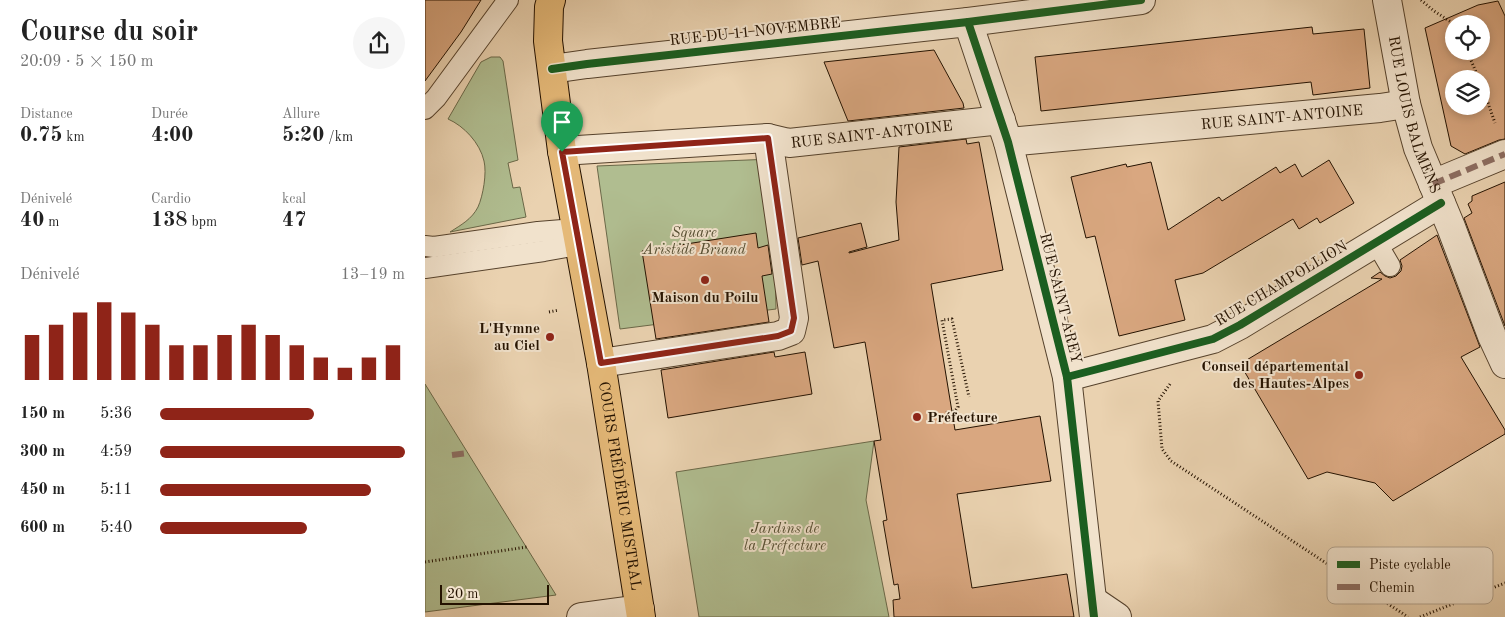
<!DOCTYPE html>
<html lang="fr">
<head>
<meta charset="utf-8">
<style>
  body { margin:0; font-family:"Old Standard TT",serif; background:#f6f6f6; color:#222; height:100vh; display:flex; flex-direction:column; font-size:19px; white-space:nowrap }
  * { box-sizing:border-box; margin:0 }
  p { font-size:16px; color:#767676 }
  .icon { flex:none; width:28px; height:28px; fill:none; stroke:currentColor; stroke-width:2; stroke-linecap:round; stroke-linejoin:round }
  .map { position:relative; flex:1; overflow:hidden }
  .drawer { display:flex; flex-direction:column; background:#fff; width:425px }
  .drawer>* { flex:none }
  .buttons { position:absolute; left:1020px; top:15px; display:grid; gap:10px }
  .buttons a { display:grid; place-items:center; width:45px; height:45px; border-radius:50%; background:#fff; box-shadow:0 2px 8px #0003; font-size:25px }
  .scale { position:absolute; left:15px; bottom:12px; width:109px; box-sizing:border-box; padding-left:5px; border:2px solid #241200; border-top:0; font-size:14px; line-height:18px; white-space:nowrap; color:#241200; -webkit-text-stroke:4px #f1e2cc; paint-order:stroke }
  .pin { position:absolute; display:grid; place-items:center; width:42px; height:42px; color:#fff; margin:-51px -21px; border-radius:50% 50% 50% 0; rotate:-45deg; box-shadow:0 0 5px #0007 }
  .pin .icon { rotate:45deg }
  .round { display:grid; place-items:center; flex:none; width:52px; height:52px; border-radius:26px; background:#f6f6f6 }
  .summary { display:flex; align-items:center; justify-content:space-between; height:85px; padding:0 20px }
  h1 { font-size:28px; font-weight:700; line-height:38px }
  .figures { display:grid; grid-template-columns:repeat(3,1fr); gap:8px; height:85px; padding:5px 20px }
  .figures div { display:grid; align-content:center }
  .figures b { font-size:21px; font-weight:700 }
  .figures small { font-size:14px; font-weight:400 }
  .figures p { font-size:14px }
  .chart { height:140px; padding:10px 20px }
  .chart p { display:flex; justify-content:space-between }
  .chart svg { width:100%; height:90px; margin-top:5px; stroke:#8f2418; stroke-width:6 }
  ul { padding:0 20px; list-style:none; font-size:16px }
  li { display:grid; grid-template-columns:80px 60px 1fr; align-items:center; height:38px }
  li i { height:12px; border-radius:6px; background:#8f2418 }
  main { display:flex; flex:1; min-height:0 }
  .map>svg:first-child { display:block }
  .green { fill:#b0bd90; stroke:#6a6848 }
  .building { fill:#d9a780; stroke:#241200; fill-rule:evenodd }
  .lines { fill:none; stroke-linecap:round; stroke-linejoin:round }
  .service-casing { stroke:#56422c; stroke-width:22 }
  .minor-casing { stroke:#56422c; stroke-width:30 }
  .primary-casing { stroke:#241200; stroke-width:30 }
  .path { stroke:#241200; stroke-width:3; stroke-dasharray:1 2.5; stroke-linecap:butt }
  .service { stroke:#f1e2cc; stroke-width:20 }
  .minor { stroke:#f1e2cc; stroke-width:28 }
  .primary { stroke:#e5b978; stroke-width:28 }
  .quiet { stroke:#8d6e63; stroke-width:6; stroke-dasharray:12 6; stroke-linecap:butt }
  .cycleway-casing { stroke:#f1e2cc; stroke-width:11 }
  .cycleway { stroke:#1b5e20; stroke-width:8 }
  .route-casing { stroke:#fff; stroke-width:10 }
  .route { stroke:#8f2418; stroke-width:6 }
  .poi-dot { fill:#8f2418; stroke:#f1e2cc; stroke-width:2 }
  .labels { text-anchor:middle; stroke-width:4; stroke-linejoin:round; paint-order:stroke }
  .street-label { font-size:15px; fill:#241200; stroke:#f1e2cc }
  .park-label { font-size:15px; font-style:italic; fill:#554e32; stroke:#f1e2cc }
  .poi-label { font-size:15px; font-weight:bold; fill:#241200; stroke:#f1e2cc; text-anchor:end }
  .key { fill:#f1e2cc; stroke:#b4a48f; stroke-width:1 }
  .key-label { font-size:14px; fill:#241200 }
</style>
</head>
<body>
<main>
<section class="drawer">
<div class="summary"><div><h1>Course du soir</h1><p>20:09 · 5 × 150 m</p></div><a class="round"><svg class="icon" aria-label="share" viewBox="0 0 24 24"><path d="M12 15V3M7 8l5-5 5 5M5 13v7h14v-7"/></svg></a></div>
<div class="figures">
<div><p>Distance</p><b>0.75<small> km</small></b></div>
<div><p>Durée</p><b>4:00</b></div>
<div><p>Allure</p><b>5:20<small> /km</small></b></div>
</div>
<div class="figures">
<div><p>Dénivelé</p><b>40<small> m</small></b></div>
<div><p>Cardio</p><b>138<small> bpm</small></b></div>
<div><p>kcal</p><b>47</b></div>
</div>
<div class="chart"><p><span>Dénivelé</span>13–19 m</p>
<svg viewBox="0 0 160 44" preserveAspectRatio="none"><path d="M5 44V22M15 44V17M25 44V11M35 44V6M45 44V11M55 44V17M65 44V27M75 44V27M85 44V22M95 44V17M105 44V22M115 44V27M125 44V33M135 44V38M145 44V33M155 44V27"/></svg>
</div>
<ul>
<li><b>150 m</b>5:36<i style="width:63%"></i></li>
<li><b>300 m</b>4:59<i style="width:100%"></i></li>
<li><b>450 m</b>5:11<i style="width:86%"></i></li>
<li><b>600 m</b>5:40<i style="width:60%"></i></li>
</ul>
</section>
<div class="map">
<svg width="1080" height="617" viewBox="0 0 1080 617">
  <rect width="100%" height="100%" fill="#ead2b0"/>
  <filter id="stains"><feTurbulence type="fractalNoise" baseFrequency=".004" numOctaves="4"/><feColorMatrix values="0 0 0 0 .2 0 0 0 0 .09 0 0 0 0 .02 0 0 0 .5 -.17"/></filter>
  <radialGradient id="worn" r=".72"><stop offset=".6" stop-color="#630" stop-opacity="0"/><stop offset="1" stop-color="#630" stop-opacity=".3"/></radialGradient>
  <!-- green -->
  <g class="green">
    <path d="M66,57H75L78,61L93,160L83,163L88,188L95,187L101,217L25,232C36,225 47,219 53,207C58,196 62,173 59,161C55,143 39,126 23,119L56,62Z"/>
    <path d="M348,159L351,309L195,329L172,166Z"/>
    <path d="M0,384L131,595L0,612Z"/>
    <path d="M449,441L441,500L464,617H274L251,472Z"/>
  </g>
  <!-- building -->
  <g class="building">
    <path d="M0,0H56L36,32L0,81Z"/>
    <path d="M1073,1L1080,16V139L1074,140L1040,154L1026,146L1000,28L1053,5ZM1029,24H1056V51H1029ZM1029,79H1056V106H1029Z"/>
    <path d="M887,27L888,34L939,29L945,88L888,95L886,82L616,111L610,57Z"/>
    <path d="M509,50L538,103L539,108L423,121L399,62Z"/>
    <path d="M541,139L542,144L554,142L578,270L506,284L530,430L615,416L626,481L532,494L547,588L642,574L649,617H469L468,600L475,599L473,584L469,585L458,521L462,520L449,441L456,440L440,342L409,348L393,261L377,265L373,238L436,223L442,247L424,252V253L474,240L471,202L474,147Z"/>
    <path d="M904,160L929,203L895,223L892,218L874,229L868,219L778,273L750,280L760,320L694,336L670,236L661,238L646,177L701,164L702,167L726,162L743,230L794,197L797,201L851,167L855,173L870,164L877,177Z"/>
    <path d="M1080,182V326L1039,218L1047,213L1043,204L1047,201V196Z"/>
    <path d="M331,233L333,248L343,245L347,274L337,276L344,322L231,339L217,251Z"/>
    <path d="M1012,235L1055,347L1036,357L1080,430V434L968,501L950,483L902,472L883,479L815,364L957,279L946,278L955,272L960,276L965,278L971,276L976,271L977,266L975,260Z"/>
    <path d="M349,352L350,357L380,352L387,394L243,418L236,370Z"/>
  </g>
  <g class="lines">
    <defs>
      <g id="service">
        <path d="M0,109L11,98L83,0"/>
        <path d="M951,242L965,266"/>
        <path d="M0,246L9,247L113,232L150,229"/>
        <path d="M0,268L119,251L153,245"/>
      </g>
      <g id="minor">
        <path id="s1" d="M962,0L981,104L993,148L1026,227L1067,336L1080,364"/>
        <path d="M543,22L583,142L642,377L669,617"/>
        <path d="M127,69L162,64L543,22L716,0"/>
        <path id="s2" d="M583,142L955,108L981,104"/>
        <path id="s3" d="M137,151L343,138L364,143L576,120"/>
        <path d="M1008,184L1080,154"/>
        <path d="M176,363L353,336L366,331L369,318L343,138"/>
        <path d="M642,377L788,339L815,325L1016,203"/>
        <path d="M667,600L692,617"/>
        <path d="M156,617L215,609"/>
      </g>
      <g id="primary">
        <path id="s4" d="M126,0L124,7L123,41L137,151L176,363L216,617"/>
      </g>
    </defs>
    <!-- service casing -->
    <use href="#service" class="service-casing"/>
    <!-- minor casing -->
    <use href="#minor" class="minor-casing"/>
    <!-- primary casing -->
    <use href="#primary" class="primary-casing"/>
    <!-- path -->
    <g class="path">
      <path d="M996,0L1009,11L1029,24"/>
      <path d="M1042,51L1054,79"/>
      <path d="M1056,83L1070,123"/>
      <path d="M124,312L134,310"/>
      <path d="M745,384L733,401L737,449L746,461L983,617"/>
      <path d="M521,413L530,411L533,407L517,320L527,319L544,397"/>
      <path d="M0,562L102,547"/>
      <path d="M995,617L1080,583"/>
    </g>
    <!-- service -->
    <use href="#service" class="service"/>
    <!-- minor -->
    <use href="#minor" class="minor"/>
    <!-- primary -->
    <use href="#primary" class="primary"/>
    <!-- quiet -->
    <g class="quiet">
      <path d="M1008,184L1080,154"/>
      <path d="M27,455L43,453"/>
    </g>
    <defs>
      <g id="cycleway">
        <path d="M543,22L583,142L642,377L669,617"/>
        <path d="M127,69L162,64L543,22L716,0"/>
        <path d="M642,377L788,339L815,325L1016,203"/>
      </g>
    </defs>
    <!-- cycleway casing -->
    <use href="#cycleway" class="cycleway-casing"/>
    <!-- cycleway -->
    <use href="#cycleway" class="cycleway"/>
  </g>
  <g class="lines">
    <defs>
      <path id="route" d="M343,138L369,318L366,331L353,336L176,363L137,152Z"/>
    </defs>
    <!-- route casing -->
    <use href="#route" class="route-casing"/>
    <!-- route -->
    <use href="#route" class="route"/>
  </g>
  <!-- markers -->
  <g class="poi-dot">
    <circle cx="280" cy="280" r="5"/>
    <circle cx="125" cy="337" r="5"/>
    <circle cx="934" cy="375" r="5"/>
    <circle cx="492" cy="417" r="5"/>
  </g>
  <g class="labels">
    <!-- street labels -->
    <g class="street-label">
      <text transform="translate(330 31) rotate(-6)" y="5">RUE DU 11 NOVEMBRE</text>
      <text dy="5" stroke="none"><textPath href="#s1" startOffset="118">RUE LOUIS BALMENS</textPath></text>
      <text dy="5" stroke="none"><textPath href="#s2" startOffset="275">RUE SAINT-ANTOINE</textPath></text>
      <text dy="5" stroke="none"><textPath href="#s3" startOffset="311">RUE SAINT-ANTOINE</textPath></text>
      <text transform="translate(856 283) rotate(-31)" y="5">RUE CHAMPOLLION</text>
      <text transform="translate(636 298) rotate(76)" y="5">RUE SAINT-AREY</text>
      <text dy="5" stroke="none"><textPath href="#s4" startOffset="492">COURS FRÉDÉRIC MISTRAL</textPath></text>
    </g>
    <!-- park labels -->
    <g class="park-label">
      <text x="269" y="237">Square<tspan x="269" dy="17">Aristide Briand</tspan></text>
      <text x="360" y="533">Jardins de<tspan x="360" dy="17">la Préfecture</tspan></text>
    </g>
    <!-- poi labels -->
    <g class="poi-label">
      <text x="280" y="302" text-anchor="middle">Maison du Poilu</text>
      <text x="115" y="333">L'Hymne<tspan x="115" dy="17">au Ciel</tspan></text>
      <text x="924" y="371">Conseil départemental<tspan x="924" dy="17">des Hautes-Alpes</tspan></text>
      <text x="502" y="422" text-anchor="start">Préfecture</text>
    </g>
  </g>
  <!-- legend -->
  <rect x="902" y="547" width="166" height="57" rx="8" class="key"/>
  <rect x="912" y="561" width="23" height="7" fill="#1b5e20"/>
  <rect x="912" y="584" width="23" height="6" fill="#8d6e63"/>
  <g class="key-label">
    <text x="944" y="569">Piste cyclable</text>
    <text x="944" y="592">Chemin</text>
  </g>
  <rect width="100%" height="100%" filter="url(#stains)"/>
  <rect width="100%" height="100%" fill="url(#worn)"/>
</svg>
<div class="buttons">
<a><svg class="icon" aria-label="locate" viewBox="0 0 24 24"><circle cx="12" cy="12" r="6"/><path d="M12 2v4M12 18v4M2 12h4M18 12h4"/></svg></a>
<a><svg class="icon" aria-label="layers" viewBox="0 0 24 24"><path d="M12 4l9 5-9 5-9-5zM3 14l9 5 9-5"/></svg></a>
</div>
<div class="scale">20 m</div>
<div class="pin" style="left:137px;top:152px;background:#1e9e55"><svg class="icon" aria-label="arrive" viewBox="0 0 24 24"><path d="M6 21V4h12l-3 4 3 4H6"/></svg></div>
</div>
</main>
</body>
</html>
